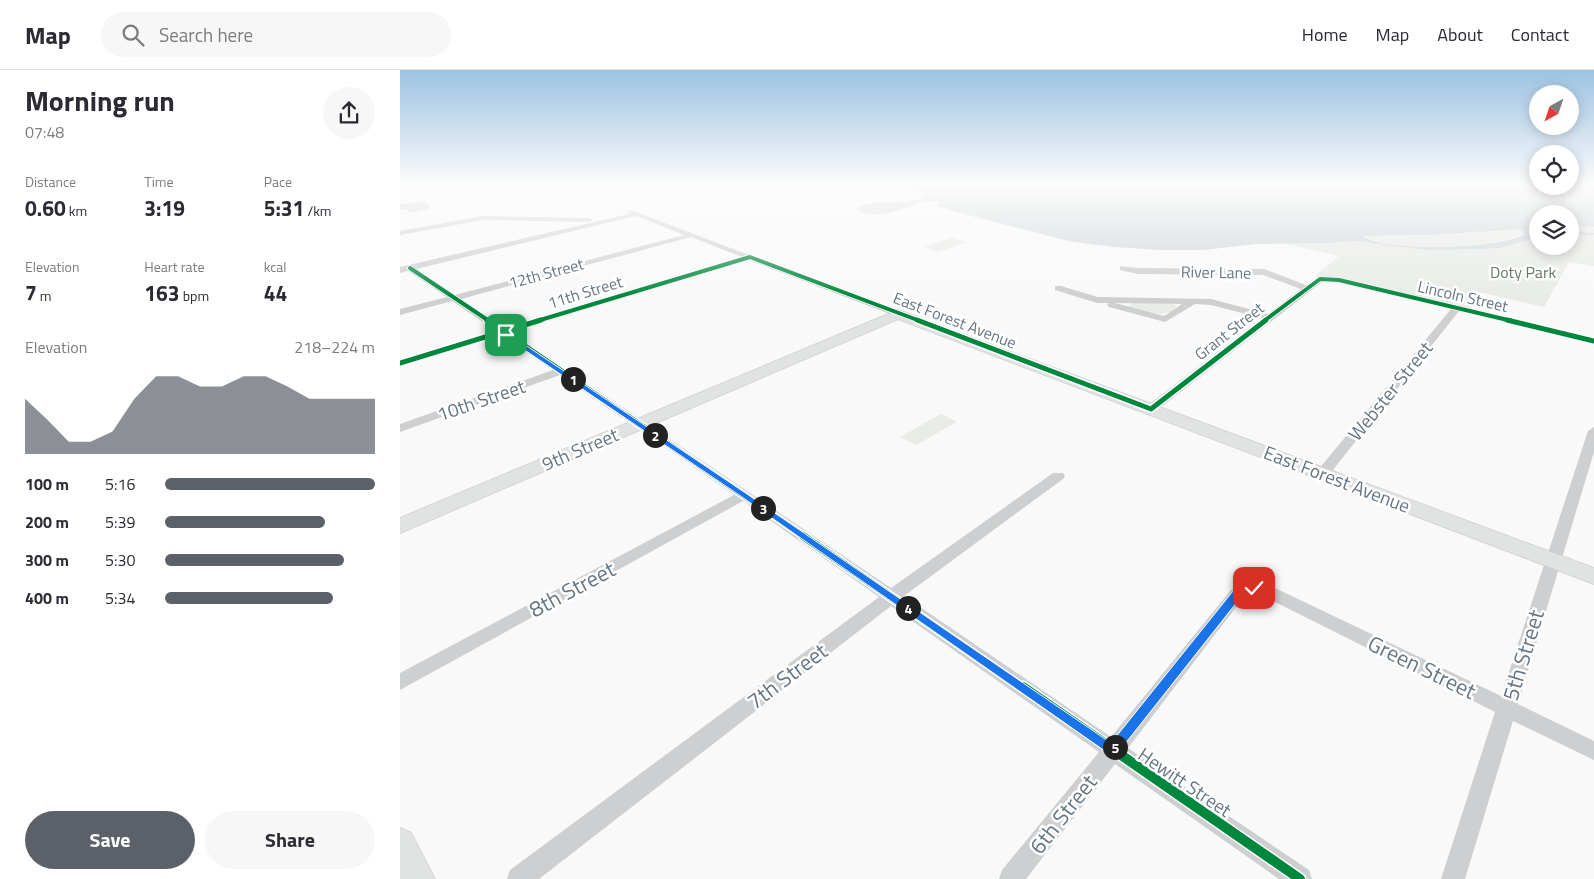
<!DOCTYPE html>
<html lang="en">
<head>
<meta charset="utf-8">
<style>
  body { margin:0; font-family:"Titillium Web",sans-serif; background:#f7f7f7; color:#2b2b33; height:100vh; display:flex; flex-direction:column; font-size:19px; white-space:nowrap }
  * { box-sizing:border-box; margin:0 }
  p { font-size:16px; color:#7c7c81 }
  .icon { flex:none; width:28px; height:28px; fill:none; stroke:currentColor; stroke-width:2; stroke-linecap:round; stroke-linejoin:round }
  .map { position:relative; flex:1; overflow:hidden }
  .sheet { display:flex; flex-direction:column; background:#fff; width:400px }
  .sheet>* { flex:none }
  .needle { width:32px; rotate:220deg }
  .controls { position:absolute; left:1129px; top:15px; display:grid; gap:10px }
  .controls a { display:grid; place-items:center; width:50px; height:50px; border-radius:50%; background:#fff; box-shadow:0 2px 12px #0003; font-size:25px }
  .pin { position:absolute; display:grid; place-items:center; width:42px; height:42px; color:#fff; margin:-21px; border-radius:10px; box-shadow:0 2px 8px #0006 }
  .km { position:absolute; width:25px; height:25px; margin:-12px; border-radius:50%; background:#222; color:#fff; font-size:14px; line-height:25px; text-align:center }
  .round { display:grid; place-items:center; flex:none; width:52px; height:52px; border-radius:26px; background:#f7f7f7 }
  .head { display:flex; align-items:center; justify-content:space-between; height:85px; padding:0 25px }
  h1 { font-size:28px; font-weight:700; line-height:38px }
  .metrics { display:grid; grid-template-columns:repeat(3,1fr); gap:8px; height:85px; padding:5px 25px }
  .metrics div { display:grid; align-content:center }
  .metrics b { font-size:21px; font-weight:700 }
  .metrics small { font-size:14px; font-weight:400 }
  .metrics p { font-size:14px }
  .chart { height:140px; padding:10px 25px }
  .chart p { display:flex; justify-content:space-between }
  .chart svg { width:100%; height:90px; margin-top:5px; fill:#5c6169; opacity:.7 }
  .button { display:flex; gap:10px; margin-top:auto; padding:10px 25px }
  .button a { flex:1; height:58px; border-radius:30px; background:#5c6169; color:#fff; font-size:20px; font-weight:700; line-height:58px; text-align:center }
  .button a+a { background:#f7f7f7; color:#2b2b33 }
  ul { padding:0 25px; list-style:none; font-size:16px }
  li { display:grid; grid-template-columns:80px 60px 1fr; align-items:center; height:38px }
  li i { height:12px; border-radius:6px; background:#5c6169 }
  header { display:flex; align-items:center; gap:30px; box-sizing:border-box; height:70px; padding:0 25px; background:#fff; border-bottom:1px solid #e1e1e2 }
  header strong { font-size:24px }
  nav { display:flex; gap:28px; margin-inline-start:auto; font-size:18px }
  .search { width:350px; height:45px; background:#f7f7f7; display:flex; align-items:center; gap:12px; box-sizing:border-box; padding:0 18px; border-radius:28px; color:#7c7c81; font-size:19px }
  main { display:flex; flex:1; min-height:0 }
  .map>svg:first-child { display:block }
  .green { fill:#e8ebe6 }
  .water { fill:#ced6d9; fill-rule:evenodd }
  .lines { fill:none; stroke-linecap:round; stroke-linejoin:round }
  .stream { stroke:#ced6d9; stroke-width:2 }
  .secondary-casing { stroke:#d5d6d7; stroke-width:2 }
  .street { fill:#cecfd0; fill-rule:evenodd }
  .secondary { fill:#e1e2e2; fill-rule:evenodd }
  .cycleway-far4-casing { stroke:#fff; stroke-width:5.5 }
  .cycleway-far3-casing { stroke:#fff; stroke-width:8 }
  .cycleway-far2-casing { stroke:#fff; stroke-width:9 }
  .cycleway-far1-casing { stroke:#fff; stroke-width:11 }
  .cycleway-casing { stroke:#fff; stroke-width:13 }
  .cycleway-far4 { stroke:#00873e; stroke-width:4 }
  .cycleway-far3 { stroke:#00873e; stroke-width:5 }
  .cycleway-far2 { stroke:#00873e; stroke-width:6 }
  .cycleway-far1 { stroke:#00873e; stroke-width:8 }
  .cycleway { stroke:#00873e; stroke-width:10 }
  .route { fill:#1a73e8; stroke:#fff }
  .labels { text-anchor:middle; stroke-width:5; stroke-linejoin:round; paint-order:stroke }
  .far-street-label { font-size:16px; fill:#657683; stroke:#fff }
  .far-park-label { font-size:16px; fill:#687a64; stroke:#fff }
  .street-label { font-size:19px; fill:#657683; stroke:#fff }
  .near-street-label { font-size:22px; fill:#657683; stroke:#fff }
</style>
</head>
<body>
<header>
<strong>Map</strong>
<div class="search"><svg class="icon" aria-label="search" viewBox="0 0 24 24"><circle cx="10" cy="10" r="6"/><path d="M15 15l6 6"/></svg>Search here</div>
<nav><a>Home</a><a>Map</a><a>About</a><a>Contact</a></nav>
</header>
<main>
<section class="sheet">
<div class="head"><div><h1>Morning run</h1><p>07:48</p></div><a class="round"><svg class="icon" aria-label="share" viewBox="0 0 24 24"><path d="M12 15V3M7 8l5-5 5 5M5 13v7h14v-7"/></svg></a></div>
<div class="metrics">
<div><p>Distance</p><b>0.60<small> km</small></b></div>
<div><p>Time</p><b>3:19</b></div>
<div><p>Pace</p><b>5:31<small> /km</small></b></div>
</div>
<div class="metrics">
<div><p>Elevation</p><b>7<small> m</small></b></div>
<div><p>Heart rate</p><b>163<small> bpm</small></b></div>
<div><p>kcal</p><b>44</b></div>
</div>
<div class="chart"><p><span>Elevation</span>218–224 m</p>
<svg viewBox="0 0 160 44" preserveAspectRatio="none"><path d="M0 44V17L10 27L20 38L30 38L40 33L50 17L60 6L70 6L80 11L90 11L100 6L110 6L120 11L130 17L140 17L150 17L160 17V44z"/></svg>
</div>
<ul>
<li><b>100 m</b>5:16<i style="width:100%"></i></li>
<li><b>200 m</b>5:39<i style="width:76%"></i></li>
<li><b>300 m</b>5:30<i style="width:85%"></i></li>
<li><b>400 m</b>5:34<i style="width:80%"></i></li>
</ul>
<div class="button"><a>Save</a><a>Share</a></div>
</section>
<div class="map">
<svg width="1194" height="809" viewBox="0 0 1194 809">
  <rect width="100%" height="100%" fill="#f9f9f9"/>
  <!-- green -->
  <g class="green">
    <path d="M1170,156L1194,157V196L1169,192L1144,237L1083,223L1070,239L929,207H916L918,203L939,186L885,174L959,171L1026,180L1099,178L1137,157L1138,176H1170Z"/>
    <path d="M1120,159L1123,160L1125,163C1097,178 987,184 962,166L1034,165Z"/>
    <path d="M552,168L566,172L538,182L524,177Z"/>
    <path d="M732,233L773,234L777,236C763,251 745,241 728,237Z"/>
    <path d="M541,344L557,352L516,375L500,367Z"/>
  </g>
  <!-- water -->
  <path class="water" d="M484,115H1194V157L1170,156V144H1138L1137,164L1128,170L1099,178L1078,179L1026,180L955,171L928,173L856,174L803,180H759L715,177L673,172L556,142L538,136L539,133L537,131H524L514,134L510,137C494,141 471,150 456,139C476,126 511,137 526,125L520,121ZM1120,159L1123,160L1125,164C1097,179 988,183 962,166L1034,165Z"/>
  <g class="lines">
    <!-- stream -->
    <path class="stream" d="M1170,163L1194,164"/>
    <defs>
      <g id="secondary">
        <path d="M498,240L1194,498V514L498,249L0,463V448Z"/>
        <path d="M0,758L11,763L35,809H0Z"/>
      </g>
    </defs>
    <!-- secondary casing -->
    <use href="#secondary" class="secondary-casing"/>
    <!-- street -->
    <g class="street">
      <path d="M23,132L30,136V138L15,142L0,139V134Z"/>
      <path d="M231,140L503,244L498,247L495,246L349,190L111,262L491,518L653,403H663L665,406L663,409L504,526L711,667L831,520L849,512L875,518L1101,626L1188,361L1194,357V382L1118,634L1194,671V690L1113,651L1065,809H1041L1095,642L865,527L851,524L843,528L728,678L909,800L912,809H879L715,694L626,809H599L602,800L699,682L491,536L139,809H107L110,800L479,527L343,431L0,620V603L334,425L160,305L0,362V354L153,300L102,265L0,296V290L96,261L52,231L0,245V239L47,227L8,201L0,203V197L229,144L228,142ZM236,146L284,165L55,225L16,199ZM291,167L342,187L105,258L61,229Z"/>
      <path d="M83,146L189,148L193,150L189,152L83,150L0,165V161Z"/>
      <path d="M720,196L738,198L864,199L906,215L920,206L939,207L1194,268V274L1059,241L928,406L923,407L916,403L918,400L1051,239L939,213L922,212L755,342H747L745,339L747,336L862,248L811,235L795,234L765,252L709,237L707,235L709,233H697L655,220V216H661L698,227L811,229L868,244L901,219L863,205L738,204L720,200ZM715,233L782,234L764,246Z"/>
    </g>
    <!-- secondary -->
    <use href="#secondary" class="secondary"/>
    <defs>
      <g id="cycleway-far4">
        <path d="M10,198L89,251"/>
        <path d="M137,251L350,187L520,251"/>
        <path d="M864,251L920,209L939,210L1112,251"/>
      </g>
      <g id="cycleway-far3">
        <path d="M87,250L229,347"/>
        <path d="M517,250L751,339L866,250"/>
        <path d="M1107,250L1194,271"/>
        <path d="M0,293L141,250"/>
      </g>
      <path id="cycleway-far2" d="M227,346L405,467"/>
      <path id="cycleway-far1" d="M403,466L624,619"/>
      <path id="cycleway" d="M623,617L900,809"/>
    </defs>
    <!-- cycleway-far4 casing -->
    <use href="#cycleway-far4" class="cycleway-far4-casing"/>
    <!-- cycleway-far3 casing -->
    <use href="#cycleway-far3" class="cycleway-far3-casing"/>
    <!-- cycleway-far2 casing -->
    <use href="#cycleway-far2" class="cycleway-far2-casing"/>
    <!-- cycleway-far1 casing -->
    <use href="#cycleway-far1" class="cycleway-far1-casing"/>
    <!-- cycleway casing -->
    <use href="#cycleway" class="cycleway-casing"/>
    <!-- cycleway-far4 -->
    <use href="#cycleway-far4" class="cycleway-far4"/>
    <!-- cycleway-far3 -->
    <use href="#cycleway-far3" class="cycleway-far3"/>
    <!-- cycleway-far2 -->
    <use href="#cycleway-far2" class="cycleway-far2"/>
    <!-- cycleway-far1 -->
    <use href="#cycleway-far1" class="cycleway-far1"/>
    <!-- cycleway -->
    <use href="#cycleway" class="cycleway"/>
  </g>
  <!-- sky -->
  <linearGradient id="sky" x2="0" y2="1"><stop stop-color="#9dc2e2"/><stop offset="0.5" stop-color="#fcfcfc"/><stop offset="1" stop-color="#fcfcfc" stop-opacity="0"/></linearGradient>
  <rect width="1194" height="228" fill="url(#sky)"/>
  <!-- route -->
  <path class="route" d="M104,264H109L347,424L711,673L833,521L839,517L854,515L859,518L858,521L845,523L841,527L717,684L712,686L342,427L104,266Z"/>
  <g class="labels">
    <!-- far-street labels -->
    <g class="far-street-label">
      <text transform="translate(816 202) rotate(1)" y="6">River Lane</text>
      <text transform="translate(146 203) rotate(-15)" y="6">12th Street</text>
      <text transform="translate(185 222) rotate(-17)" y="6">11th Street</text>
      <text transform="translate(1063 226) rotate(13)" y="6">Lincoln Street</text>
      <text transform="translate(555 250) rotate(21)" y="6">East Forest Avenue</text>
      <text transform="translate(829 261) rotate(-38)" y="6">Grant Street</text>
    </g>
    <!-- far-park labels -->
    <g class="far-park-label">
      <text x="1123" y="208">Doty Park</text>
    </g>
    <!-- street labels -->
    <g class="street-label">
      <text transform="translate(990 321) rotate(-51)" y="7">Webster Street</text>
      <text transform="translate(81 330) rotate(-19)" y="7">10th Street</text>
      <text transform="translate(180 379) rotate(-23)" y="7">9th Street</text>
      <text transform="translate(937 409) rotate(21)" y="7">East Forest Avenue</text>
      <text transform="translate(785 712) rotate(34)" y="7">Hewitt Street</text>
    </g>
    <!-- near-street labels -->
    <g class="near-street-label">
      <text transform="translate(172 519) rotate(-28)" y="8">8th Street</text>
      <text transform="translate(1123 585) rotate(-73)" y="8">5th Street</text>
      <text transform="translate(1022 597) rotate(26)" y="8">Green Street</text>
      <text transform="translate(387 606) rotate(-37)" y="8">7th Street</text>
      <text transform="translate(663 744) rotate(-52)" y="8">6th Street</text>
    </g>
  </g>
</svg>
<div class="controls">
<a><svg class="needle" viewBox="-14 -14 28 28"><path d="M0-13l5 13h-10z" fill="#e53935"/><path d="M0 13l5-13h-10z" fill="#7c7c81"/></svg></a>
<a><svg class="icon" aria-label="locate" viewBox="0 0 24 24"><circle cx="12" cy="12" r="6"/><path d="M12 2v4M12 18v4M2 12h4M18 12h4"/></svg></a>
<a><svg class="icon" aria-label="layers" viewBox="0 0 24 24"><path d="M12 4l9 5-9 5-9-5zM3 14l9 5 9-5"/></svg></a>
</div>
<div class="pin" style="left:106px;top:265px;background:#1e9e55"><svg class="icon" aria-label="arrive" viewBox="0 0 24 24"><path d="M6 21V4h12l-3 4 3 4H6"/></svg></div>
<div class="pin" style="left:854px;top:518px;background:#d93025"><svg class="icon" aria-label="check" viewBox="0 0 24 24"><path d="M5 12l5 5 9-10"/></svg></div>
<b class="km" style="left:173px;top:309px">1</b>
<b class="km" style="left:255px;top:365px">2</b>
<b class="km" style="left:363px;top:438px">3</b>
<b class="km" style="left:508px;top:538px">4</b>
<b class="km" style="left:715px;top:677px">5</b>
</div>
</main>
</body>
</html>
